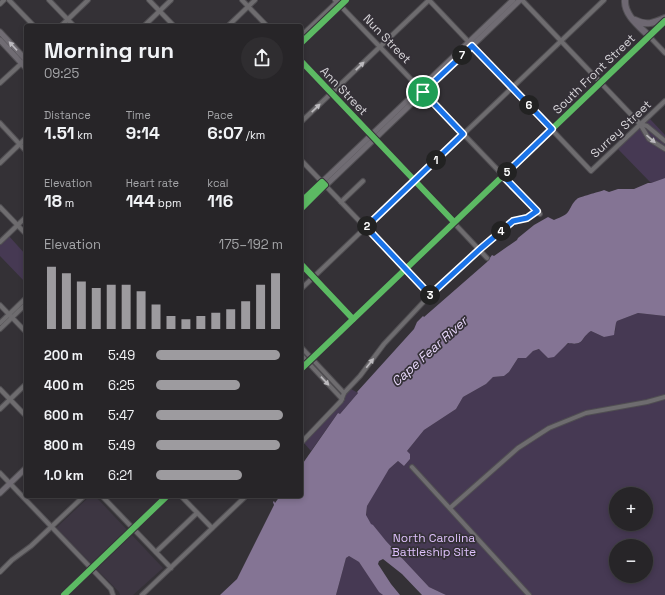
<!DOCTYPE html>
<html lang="en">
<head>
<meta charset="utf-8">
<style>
  body { margin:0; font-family:"Space Grotesk",sans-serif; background:#2f2d30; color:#f1f3f6; height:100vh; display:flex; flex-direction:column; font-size:15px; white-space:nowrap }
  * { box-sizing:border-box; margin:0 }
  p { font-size:13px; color:#a4a5a8 }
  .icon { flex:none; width:22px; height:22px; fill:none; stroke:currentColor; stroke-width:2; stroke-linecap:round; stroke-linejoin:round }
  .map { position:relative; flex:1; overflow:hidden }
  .sheet { position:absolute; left:24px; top:24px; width:279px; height:474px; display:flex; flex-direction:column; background:#272528; border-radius:4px; box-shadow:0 2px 6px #0003,0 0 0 1px #434245 }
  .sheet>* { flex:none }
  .tools { position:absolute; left:609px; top:487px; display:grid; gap:8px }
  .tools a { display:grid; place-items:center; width:44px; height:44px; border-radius:50%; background:#272528; box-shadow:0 2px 6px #0003,0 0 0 1px #434245; font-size:20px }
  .pin { position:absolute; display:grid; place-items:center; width:34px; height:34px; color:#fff; margin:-17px; border:2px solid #fff; border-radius:50%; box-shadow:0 1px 4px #0007 }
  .km { position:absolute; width:20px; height:20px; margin:-10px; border-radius:50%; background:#222; color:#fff; font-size:11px; line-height:20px; text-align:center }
  .round { display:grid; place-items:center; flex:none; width:42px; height:42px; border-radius:21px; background:#2f2d30 }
  .head { display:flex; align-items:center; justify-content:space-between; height:68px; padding:0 20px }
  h1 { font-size:22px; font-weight:600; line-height:30px }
  .metrics { display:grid; grid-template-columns:repeat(3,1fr); gap:6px; height:68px; padding:4px 20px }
  .metrics div { display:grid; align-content:center }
  .metrics b { font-size:17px; font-weight:600 }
  .metrics small { font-size:11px; font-weight:400 }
  .metrics p { font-size:11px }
  .chart { height:112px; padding:8px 20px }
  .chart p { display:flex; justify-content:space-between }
  .chart svg { width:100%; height:72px; margin-top:4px; stroke:#9d9b9f; stroke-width:6 }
  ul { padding:0 20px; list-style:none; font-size:13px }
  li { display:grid; grid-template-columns:64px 48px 1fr; align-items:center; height:30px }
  li i { height:10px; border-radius:5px; background:#9d9b9f }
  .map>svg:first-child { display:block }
  .built { fill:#3d3642 }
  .green { fill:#463953; fill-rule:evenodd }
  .water { fill:#847494 }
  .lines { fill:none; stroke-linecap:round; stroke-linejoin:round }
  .minor-casing { stroke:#504e52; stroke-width:6 }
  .major-casing { stroke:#504e52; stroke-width:7 }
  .highway-casing { stroke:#504e52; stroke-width:8 }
  .minor { stroke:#6e6c6f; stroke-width:4 }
  .major { stroke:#706c73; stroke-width:5 }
  .highway { stroke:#6e6872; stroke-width:6 }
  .cycleway-casing { stroke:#343037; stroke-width:8 }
  .cycleway { stroke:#5cba63; stroke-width:6 }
  .oneway { fill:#bcbabf }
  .oneway2 { fill:#bcbabe }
  .route-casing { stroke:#fff; stroke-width:8 }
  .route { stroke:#1a73e8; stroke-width:5 }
  .labels { text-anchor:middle; stroke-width:3.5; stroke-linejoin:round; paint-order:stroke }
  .street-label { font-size:12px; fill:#d6d4d8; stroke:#343037 }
  .park-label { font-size:12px; fill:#ddc0fa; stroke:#343037 }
  .water-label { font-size:13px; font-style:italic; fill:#e7d6f9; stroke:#343037 }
</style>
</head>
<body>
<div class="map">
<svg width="665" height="595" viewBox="0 0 665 595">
  <rect width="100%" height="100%" fill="#343136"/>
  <!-- built -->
  <path class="built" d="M90,496H95L163,568L133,595H120L119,592L56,528Z"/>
  <!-- green -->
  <g class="green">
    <path d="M650,119L665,135V178L651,183L617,148Z"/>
    <path d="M8,235L26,255V283L0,256V243Z"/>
    <path d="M638,313L665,316V595H446L429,587L371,525L366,517L367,506L376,489L389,469L398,461L404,466L410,459L407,451L424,430L456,409L463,397L486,384L493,377L504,376L509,372L518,358H526L533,351L540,349L548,358L569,343C585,346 580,338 591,331L604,337L615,332L616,323L617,321ZM616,494H646V524H616ZM616,546H646V576H616Z"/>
    <path d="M351,389L358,393L340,414L338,413L311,451L304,443L342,402L346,394Z"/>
    <path d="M349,556L359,562L379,591L383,595H336L346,558Z"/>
  </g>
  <!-- water -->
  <path class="water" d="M665,178V316L638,313L617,321L616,323L614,335L604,337L591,331C580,338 585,346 568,343L554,357L548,358L539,349L533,351L526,358H518L509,372L504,376L493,377L486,384L463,397L456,409L424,430L407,451L410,454V459L404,466L398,461L389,469L367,506L366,515L371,524L373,525L386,541L429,587L446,595H422L402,574L383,559L379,561L378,564L391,584L400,595H383L379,592L359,562L349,556L346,558L336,595H220L237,579L274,505L273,502L274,501L275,503L280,496H301V466L338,413L340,414L358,393L357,392L414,329L417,322L423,316L424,317L487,262L492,255L494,256L517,240L518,238L534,225L548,217L554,220C558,218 565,216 568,212C571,208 572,203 577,199C579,197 599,192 604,190L609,192L618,189H634L648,183H651Z"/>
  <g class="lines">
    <defs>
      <g id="minor">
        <path d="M9,0L34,26"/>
        <path d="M49,0L74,26"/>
        <path d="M149,0L174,26"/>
        <path d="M242,0L267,26"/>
        <path d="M335,0L540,214"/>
        <path d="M429,0L591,171L665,101"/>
        <path d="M522,0L640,124L649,139L665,149"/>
        <path d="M0,4L4,0"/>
        <path d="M61,26L88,0"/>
        <path d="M144,26L171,0"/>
        <path d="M228,26L255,0"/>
        <path d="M301,36L339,0"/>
        <path d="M649,36L665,53"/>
        <path d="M301,43L346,0"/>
        <path d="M301,61L371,135"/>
        <path d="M0,83L23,62"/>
        <path d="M301,122L429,0"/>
        <path d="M0,123L26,151"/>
        <path d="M640,124L647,126L665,141"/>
        <path d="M374,138L487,258"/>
        <path d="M301,160L430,295"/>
        <path d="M0,163L26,138"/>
        <path d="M341,202L363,181"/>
        <path d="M0,207L26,234"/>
        <path d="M0,242L26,217"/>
        <path d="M301,264L353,319"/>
        <path d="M301,289L604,0"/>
        <path d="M0,305L26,332"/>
        <path d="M0,323L26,298"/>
        <path d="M0,329L26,304"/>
        <path d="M301,347L344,393"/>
        <path d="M301,355L342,399"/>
        <path d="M0,389L26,416"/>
        <path d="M0,409L26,384"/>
        <path d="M301,443L341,401L344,393L360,376L384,344L430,295L480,249L513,221L527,218L537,211"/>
        <path d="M412,467L529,595"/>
        <path d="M0,473L111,589L113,595"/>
        <path d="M102,496L171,568"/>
        <path d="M181,496L212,528"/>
        <path d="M450,508L518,448L549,428L586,413L647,402L665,397"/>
        <path d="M156,552L197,513"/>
        <path d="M0,572L12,560L31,546L84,496"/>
        <path d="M142,595L246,496"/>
      </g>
      <g id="major">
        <path d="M0,32L26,60"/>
        <path d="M0,40L26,68"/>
        <path d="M301,202L513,0"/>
        <path d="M301,209L520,0"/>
        <path d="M301,369L665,21"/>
        <path d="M0,493L26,468"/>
        <path d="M64,595L167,496"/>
      </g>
      <g id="highway">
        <path d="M625,0C624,15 639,26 649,36"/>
        <path d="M635,20C646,26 654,23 665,18"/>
      </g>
    </defs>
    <!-- minor casing -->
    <use href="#minor" class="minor-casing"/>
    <!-- major casing -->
    <use href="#major" class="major-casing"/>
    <!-- highway casing -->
    <use href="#highway" class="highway-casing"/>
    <!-- minor -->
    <use href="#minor" class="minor"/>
    <!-- major -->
    <use href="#major" class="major"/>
    <!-- highway -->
    <use href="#highway" class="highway"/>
    <defs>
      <g id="cycleway">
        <path d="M301,43L346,0"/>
        <path d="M301,61L454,222"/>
        <path d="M301,202L322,182L325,185L301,209"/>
        <path d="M301,264L353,319"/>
        <path d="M301,369L665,21"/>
        <path d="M64,595L167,496"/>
      </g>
    </defs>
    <!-- cycleway casing -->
    <use href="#cycleway" class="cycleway-casing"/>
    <!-- cycleway -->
    <use href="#cycleway" class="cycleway"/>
  </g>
  <!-- one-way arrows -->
  <defs><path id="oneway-solid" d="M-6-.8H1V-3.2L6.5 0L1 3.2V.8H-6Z"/></defs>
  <use class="oneway" href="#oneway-solid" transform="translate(13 46) rotate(-133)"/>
  <g class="oneway2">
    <use href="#oneway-solid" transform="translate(360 66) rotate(-44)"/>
    <use href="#oneway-solid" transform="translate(316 108) rotate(-44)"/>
    <use href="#oneway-solid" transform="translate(651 139) rotate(41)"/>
    <use href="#oneway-solid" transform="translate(370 363) rotate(-52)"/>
    <use href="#oneway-solid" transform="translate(325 381) rotate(47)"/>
  </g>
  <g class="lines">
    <defs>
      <path id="route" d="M472,46L552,129L503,176L537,211L527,218L513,221L480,249L430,295L366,227L463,134L423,92Z"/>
    </defs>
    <!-- route casing -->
    <use href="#route" class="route-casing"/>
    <!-- route -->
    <use href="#route" class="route"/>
  </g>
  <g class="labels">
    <!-- street labels -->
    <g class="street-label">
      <text transform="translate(387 39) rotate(46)" y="4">Nun Street</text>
      <text transform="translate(594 74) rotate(-44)" y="4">South Front Street</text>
      <text transform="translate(344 91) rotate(46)" y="4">Ann Street</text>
      <text transform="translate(621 129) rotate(-43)" y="4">Surrey Street</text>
    </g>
    <!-- park labels -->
    <g class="park-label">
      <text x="434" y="542">North Carolina<tspan x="434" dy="14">Battleship Site</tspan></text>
    </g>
    <!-- water labels -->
    <g class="water-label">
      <text transform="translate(429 351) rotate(-42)" y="5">Cape Fear River</text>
    </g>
  </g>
</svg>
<div class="tools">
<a>+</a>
<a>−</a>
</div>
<div class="pin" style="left:423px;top:92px;background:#1e9e55"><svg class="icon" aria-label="arrive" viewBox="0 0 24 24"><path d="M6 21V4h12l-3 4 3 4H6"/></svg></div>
<b class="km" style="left:436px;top:160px">1</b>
<b class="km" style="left:367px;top:226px">2</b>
<b class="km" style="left:430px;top:295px">3</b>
<b class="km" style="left:501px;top:231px">4</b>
<b class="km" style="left:507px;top:172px">5</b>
<b class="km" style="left:529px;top:105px">6</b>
<b class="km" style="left:462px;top:55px">7</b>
<section class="sheet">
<div class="head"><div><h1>Morning run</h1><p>09:25</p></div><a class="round"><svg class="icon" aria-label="share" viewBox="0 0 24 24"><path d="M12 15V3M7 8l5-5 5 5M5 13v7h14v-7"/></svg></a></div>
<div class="metrics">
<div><p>Distance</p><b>1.51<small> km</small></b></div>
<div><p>Time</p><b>9:14</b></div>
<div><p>Pace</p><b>6:07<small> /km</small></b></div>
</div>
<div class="metrics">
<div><p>Elevation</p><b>18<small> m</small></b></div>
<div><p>Heart rate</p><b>144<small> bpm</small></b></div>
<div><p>kcal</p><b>116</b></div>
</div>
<div class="chart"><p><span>Elevation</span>175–192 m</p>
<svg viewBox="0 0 160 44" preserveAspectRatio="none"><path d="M5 44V6M15 44V10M25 44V15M35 44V19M45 44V17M55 44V17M65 44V21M75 44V29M85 44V36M95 44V38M105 44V36M115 44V34M125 44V32M135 44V27M145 44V17M155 44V10"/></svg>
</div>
<ul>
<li><b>200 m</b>5:49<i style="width:98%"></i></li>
<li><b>400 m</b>6:25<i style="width:66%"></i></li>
<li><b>600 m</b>5:47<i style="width:100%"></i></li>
<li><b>800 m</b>5:49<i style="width:98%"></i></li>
<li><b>1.0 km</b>6:21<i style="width:68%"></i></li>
</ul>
</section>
</div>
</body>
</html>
